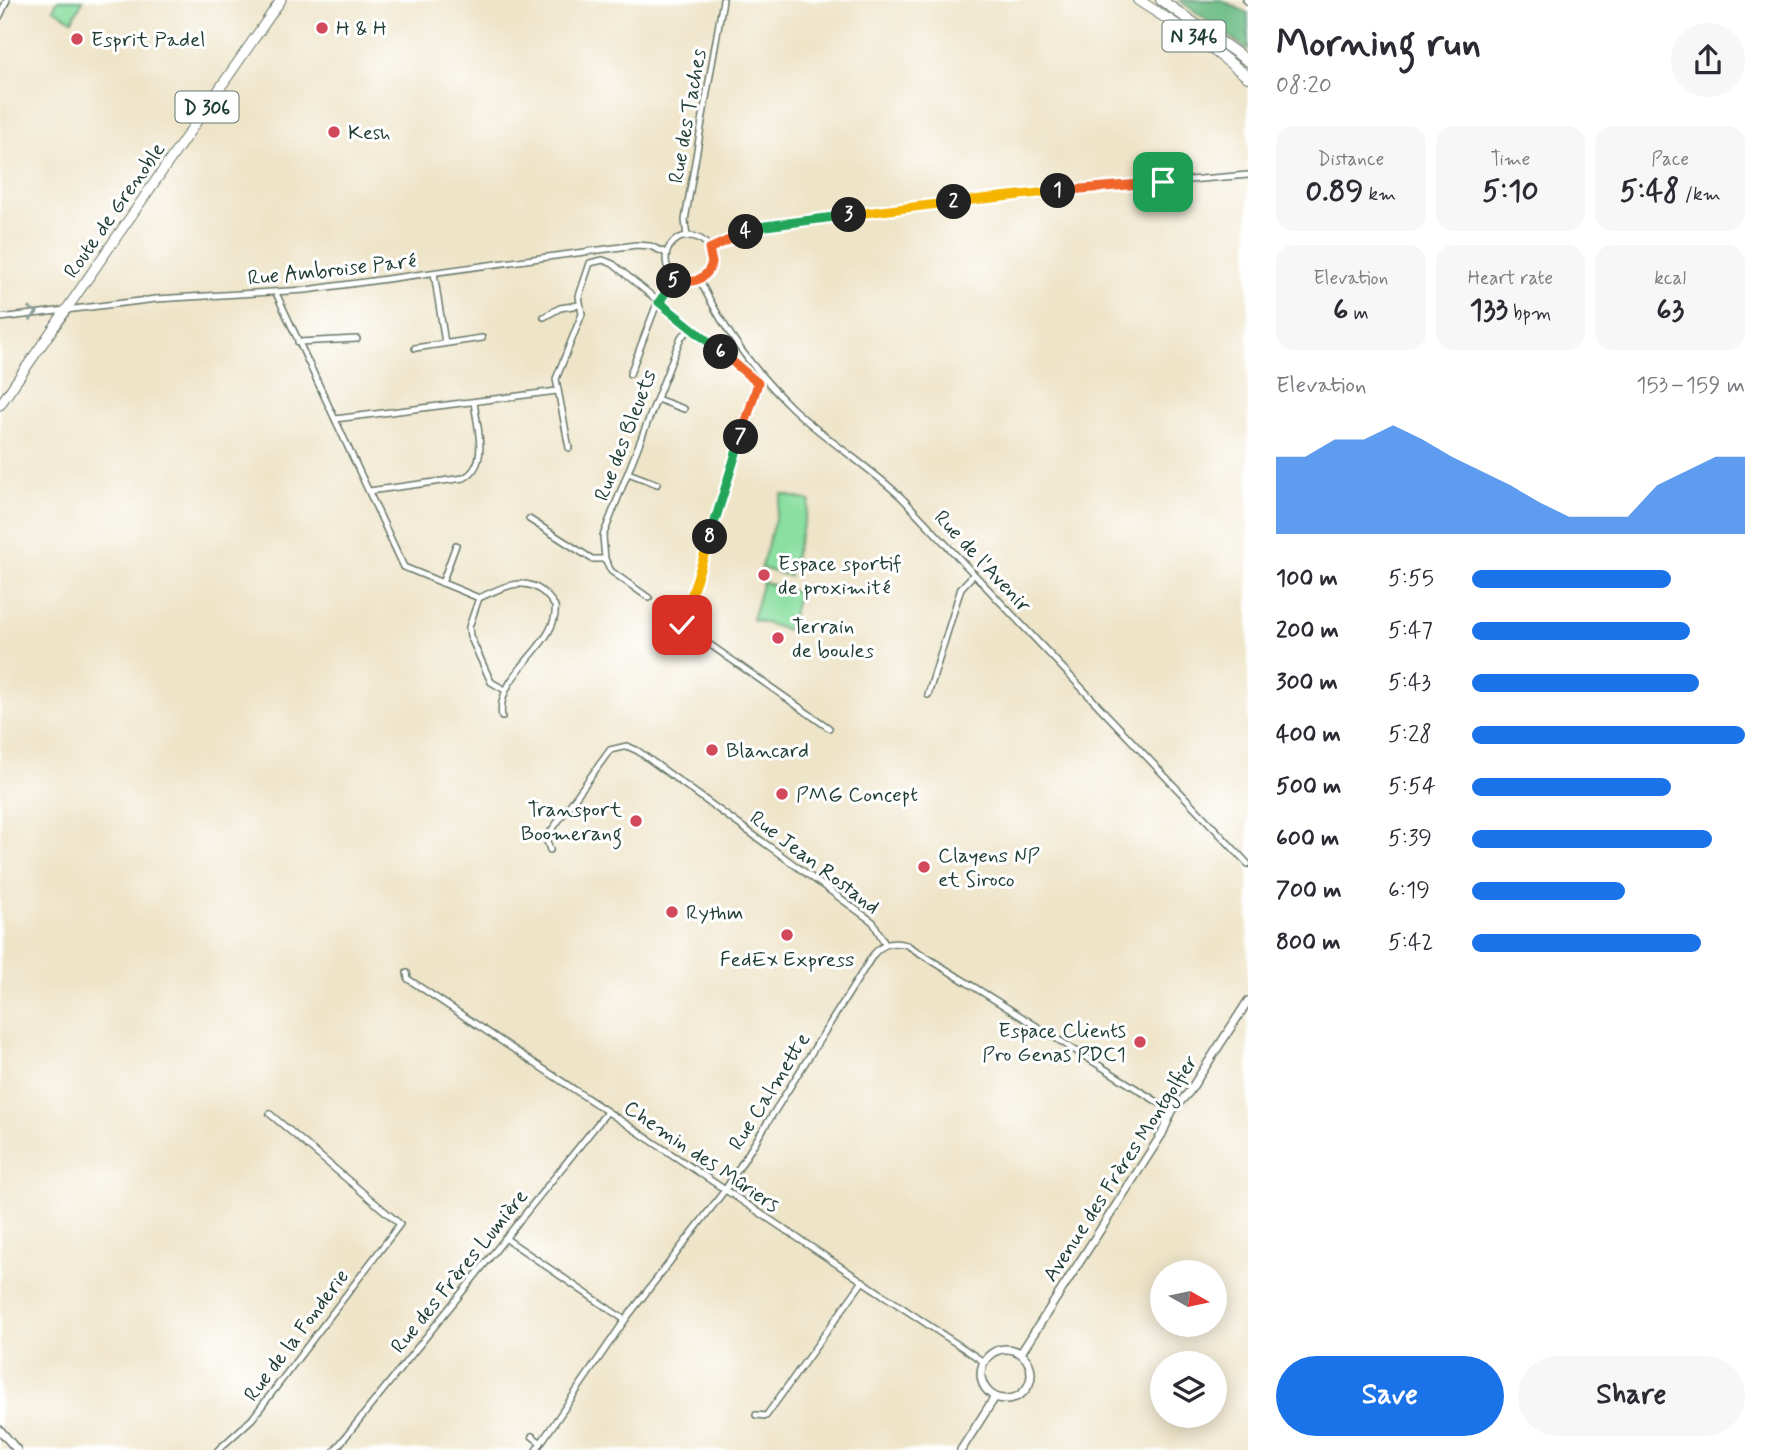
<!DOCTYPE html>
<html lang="en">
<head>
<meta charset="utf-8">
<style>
  body { margin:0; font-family:Mynerve,sans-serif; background:#f7f7f7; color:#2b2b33; height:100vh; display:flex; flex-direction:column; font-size:26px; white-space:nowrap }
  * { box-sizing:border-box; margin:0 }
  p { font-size:23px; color:#7c7c81 }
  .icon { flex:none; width:38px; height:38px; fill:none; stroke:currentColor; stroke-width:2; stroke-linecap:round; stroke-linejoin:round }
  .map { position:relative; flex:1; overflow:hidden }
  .sheet { display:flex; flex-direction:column; background:#fff; width:525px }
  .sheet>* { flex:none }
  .needle { width:46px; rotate:99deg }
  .controls { position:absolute; left:1150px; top:1260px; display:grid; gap:14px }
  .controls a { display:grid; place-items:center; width:77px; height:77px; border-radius:50%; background:#fff; box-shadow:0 4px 18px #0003; font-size:35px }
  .pin { position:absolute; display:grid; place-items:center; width:60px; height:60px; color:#fff; margin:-30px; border-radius:14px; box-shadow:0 4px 10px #0006 }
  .km { position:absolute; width:35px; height:35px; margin:-18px; border-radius:50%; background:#222; color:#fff; font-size:19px; line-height:35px; text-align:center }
  .round { display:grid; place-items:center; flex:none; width:74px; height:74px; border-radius:37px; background:#f7f7f7 }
  .head { display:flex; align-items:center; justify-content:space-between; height:119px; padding:0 28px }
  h1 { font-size:38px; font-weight:800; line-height:52px }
  .figures { display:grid; grid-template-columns:repeat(3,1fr); gap:10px; height:119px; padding:7px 28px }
  .figures div { display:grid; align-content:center; border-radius:18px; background:#f7f7f7; text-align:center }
  .figures b { font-size:30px; font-weight:800 }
  .figures small { font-size:19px; font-weight:400 }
  .figures p { font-size:19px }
  .chart { height:196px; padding:14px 28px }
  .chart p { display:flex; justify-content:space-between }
  .chart svg { width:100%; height:126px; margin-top:7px; fill:#1a73e8; opacity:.7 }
  .cta { display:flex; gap:14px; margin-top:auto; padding:14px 28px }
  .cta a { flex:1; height:80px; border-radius:42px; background:#1a73e8; color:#fff; font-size:28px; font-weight:800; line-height:80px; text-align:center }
  .cta a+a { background:#f7f7f7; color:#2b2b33 }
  ul { padding:0 28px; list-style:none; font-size:23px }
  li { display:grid; grid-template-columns:112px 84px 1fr; align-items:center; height:52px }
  li i { height:18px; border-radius:9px; background:#1a73e8 }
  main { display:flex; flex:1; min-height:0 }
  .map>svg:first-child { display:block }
  .green { fill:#8bdfa1; stroke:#558e6a; stroke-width:2 }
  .forest { fill:#70be87; stroke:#487e5e; stroke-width:2 }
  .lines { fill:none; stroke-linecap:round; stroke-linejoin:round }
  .minor-casing { stroke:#677768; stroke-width:8 }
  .tertiary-casing { stroke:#677768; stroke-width:10 }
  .primary-casing { stroke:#677768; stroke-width:11 }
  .trunk-casing { stroke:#677768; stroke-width:12 }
  .minor { stroke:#fff; stroke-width:5 }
  .tertiary { stroke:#fff; stroke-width:7 }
  .primary { stroke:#fff; stroke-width:9 }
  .trunk { stroke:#fff; stroke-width:10 }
  .oneway { stroke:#8f9e9a }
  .split-1-casing { stroke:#fff; stroke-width:14 }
  .split-2-casing { stroke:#fff; stroke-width:14 }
  .split-3-casing { stroke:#fff; stroke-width:14 }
  .split-4-casing { stroke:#fff; stroke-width:14 }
  .split-5-casing { stroke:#fff; stroke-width:14 }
  .split-6-casing { stroke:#fff; stroke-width:14 }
  .split-7-casing { stroke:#fff; stroke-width:14 }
  .split-8-casing { stroke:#fff; stroke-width:14 }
  .split-9-casing { stroke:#fff; stroke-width:14 }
  .split-1 { stroke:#f0652b; stroke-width:9 }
  .split-2 { stroke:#f5b400; stroke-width:9 }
  .split-3 { stroke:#f5b400; stroke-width:9 }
  .split-4 { stroke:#22a559; stroke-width:9 }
  .split-5 { stroke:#f0652b; stroke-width:9 }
  .split-6 { stroke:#22a559; stroke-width:9 }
  .split-7 { stroke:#f0652b; stroke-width:9 }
  .split-8 { stroke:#22a559; stroke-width:9 }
  .split-9 { stroke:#f5b400; stroke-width:9 }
  .poi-dot { fill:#d1495b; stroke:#fff; stroke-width:2.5 }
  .labels { text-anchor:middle; stroke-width:6; stroke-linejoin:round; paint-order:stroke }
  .shield { fill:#fff; stroke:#627771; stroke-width:2 }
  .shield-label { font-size:19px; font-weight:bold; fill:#1f3d34 }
  .poi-label { font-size:21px; fill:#1f3d34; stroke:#fff; text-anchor:start }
  .street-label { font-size:21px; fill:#1f3d34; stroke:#fff }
</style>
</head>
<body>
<main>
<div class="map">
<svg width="1248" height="1450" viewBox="0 0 1248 1450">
  <rect width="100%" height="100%" fill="#fff"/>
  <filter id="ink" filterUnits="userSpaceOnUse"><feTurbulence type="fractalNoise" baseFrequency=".0143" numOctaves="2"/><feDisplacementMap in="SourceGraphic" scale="14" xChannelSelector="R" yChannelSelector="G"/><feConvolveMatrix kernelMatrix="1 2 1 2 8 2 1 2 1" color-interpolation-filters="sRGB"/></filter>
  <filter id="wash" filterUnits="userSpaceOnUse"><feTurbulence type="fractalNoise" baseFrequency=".00686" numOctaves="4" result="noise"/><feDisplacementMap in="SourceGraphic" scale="28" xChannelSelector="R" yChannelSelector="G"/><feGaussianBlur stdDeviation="1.57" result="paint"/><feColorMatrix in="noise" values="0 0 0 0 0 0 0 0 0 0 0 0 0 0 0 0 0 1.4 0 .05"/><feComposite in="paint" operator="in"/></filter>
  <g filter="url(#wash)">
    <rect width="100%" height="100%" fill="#eee4c8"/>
    <!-- green -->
    <g class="green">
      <path d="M58,0H83L72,20L53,9Z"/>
      <path d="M782,494L810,501L789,576L761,568Z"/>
      <path d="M763,582L799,593L788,630L752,619Z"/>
    </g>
    <!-- forest -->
    <path class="forest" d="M1179,0H1221L1248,13V50Z"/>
  </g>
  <g filter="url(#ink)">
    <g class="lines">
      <defs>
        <g id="minor">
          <path d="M1246,0L1248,2"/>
          <path d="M0,16L7,0"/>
          <circle cx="689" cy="259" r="23"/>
          <path d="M687,237L685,220L723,0"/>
          <path d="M709,249L758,227L786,223L1012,195L1248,175"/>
          <path d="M434,273L445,343"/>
          <path d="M699,279C725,331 749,365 790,406C825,440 868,465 903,499L1248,864"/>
          <path d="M276,293L404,567L479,598L469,627L470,636L491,682L505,690"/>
          <path d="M544,317L560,308L579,305"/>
          <path d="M0,318L156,299L306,290L636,245L650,246L666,253"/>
          <path d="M298,342L357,339"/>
          <path d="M415,348L482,338"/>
          <path d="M630,374L656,306L677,278"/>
          <path d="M657,399L684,409"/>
          <path d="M335,419L557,391"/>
          <path d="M569,448L556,379L582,314L579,296L590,263L603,260L613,264L758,383L682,625L829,728"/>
          <path d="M628,473L657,484"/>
          <path d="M369,491L464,478C490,464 477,427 474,402"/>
          <path d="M529,519L592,559H605L611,571L649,598"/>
          <path d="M605,559L603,536L681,337L692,328"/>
          <path d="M442,583L456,545"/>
          <path d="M479,598C509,584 533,572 555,606C560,644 494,674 502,717"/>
          <path d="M928,695L961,588L974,574"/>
          <path d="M550,850L546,838L610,750L627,746L638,751L873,922L885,944"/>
          <path d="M407,973L408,979L984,1362"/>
          <path d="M505,1238L625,1320"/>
          <path d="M756,1415L766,1416L863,1281"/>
          <path d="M532,1436L541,1443"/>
          <path d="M218,1450L252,1419L400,1224L270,1114"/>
          <path d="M335,1450L607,1112"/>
          <path d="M536,1450L625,1320L725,1190L873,955C883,943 893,941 907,945L1172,1111"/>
        </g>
        <g id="tertiary">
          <circle cx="1006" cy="1374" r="25"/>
          <path d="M1021,1353L1162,1134L1172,1111L1189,1092L1248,1001"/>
          <path d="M0,1430L17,1450"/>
          <path d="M961,1450L995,1397"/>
        </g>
        <path id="primary" d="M0,405L281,0"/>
        <g id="trunk">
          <path d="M1138,0L1202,41L1248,77"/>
          <path d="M1161,0L1248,61"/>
        </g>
      </defs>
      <!-- minor casing -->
      <use href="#minor" class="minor-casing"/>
      <!-- tertiary casing -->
      <use href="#tertiary" class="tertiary-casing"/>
      <!-- primary casing -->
      <use href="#primary" class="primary-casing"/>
      <!-- trunk casing -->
      <use href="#trunk" class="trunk-casing"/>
      <!-- minor -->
      <use href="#minor" class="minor"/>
      <!-- tertiary -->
      <use href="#tertiary" class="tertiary"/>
      <!-- primary -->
      <use href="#primary" class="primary"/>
      <!-- trunk -->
      <use href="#trunk" class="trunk"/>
    </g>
    <!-- one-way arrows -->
    <defs><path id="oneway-chevron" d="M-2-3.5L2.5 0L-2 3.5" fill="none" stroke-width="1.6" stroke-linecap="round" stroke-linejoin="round" transform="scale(1.75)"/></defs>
    <use class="oneway" href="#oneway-chevron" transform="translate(33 313) rotate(-8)"/>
  </g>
  <g class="lines" filter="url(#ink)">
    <defs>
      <path id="split-1" d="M1058,191L1163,182"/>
      <path id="split-2" d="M954,202L1058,191"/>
      <path id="split-3" d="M849,215L954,202"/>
      <path id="split-4" d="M746,232L758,227L849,215"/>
      <path id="split-5" d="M674,281L677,278C692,286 707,279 712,263L709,249L746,232"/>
      <path id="split-6" d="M674,281L659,302L721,352"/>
      <path id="split-7" d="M721,352L758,383L741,437"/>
      <path id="split-8" d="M710,537L741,437"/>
      <path id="split-9" d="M682,625L710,537"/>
    </defs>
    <!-- split-1 casing -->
    <use href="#split-1" class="split-1-casing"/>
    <!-- split-2 casing -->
    <use href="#split-2" class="split-2-casing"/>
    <!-- split-3 casing -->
    <use href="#split-3" class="split-3-casing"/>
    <!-- split-4 casing -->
    <use href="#split-4" class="split-4-casing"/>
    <!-- split-5 casing -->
    <use href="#split-5" class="split-5-casing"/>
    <!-- split-6 casing -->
    <use href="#split-6" class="split-6-casing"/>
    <!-- split-7 casing -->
    <use href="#split-7" class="split-7-casing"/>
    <!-- split-8 casing -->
    <use href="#split-8" class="split-8-casing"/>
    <!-- split-9 casing -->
    <use href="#split-9" class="split-9-casing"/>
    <!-- split-1 -->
    <use href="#split-1" class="split-1"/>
    <!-- split-2 -->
    <use href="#split-2" class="split-2"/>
    <!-- split-3 -->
    <use href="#split-3" class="split-3"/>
    <!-- split-4 -->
    <use href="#split-4" class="split-4"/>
    <!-- split-5 -->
    <use href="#split-5" class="split-5"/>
    <!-- split-6 -->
    <use href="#split-6" class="split-6"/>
    <!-- split-7 -->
    <use href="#split-7" class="split-7"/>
    <!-- split-8 -->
    <use href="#split-8" class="split-8"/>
    <!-- split-9 -->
    <use href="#split-9" class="split-9"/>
  </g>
  <!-- markers -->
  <g class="poi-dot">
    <circle cx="322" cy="28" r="7"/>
    <circle cx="77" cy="39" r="7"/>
    <circle cx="334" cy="132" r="7"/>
    <circle cx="764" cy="575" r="7"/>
    <circle cx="778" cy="638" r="7"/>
    <circle cx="712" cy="750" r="7"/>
    <circle cx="782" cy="794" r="7"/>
    <circle cx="636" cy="821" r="7"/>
    <circle cx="924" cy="867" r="7"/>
    <circle cx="672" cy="912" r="7"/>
    <circle cx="787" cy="935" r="7"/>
    <circle cx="1140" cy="1042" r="7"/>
  </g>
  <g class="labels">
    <!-- shield labels -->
    <g class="shield">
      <rect x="1162.5" y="20.5" width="63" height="31" rx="5"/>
      <rect x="175.5" y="91.5" width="63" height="31" rx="5"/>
    </g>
    <g class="shield-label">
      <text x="1194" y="43">N 346</text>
      <text x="207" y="114">D 306</text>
    </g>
    <!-- poi labels -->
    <g class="poi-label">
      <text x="336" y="35">H &amp; H</text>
      <text x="91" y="46">Esprit Padel</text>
      <text x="348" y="139">Kesh</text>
      <text x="778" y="570">Espace sportif<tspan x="778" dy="24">de proximité</tspan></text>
      <text x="792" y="633">Terrain<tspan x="792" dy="24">de boules</tspan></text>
      <text x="726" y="757">Blancard</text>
      <text x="796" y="801">PMG Concept</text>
      <text x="622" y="816" text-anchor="end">Transport<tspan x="622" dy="24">Boomerang</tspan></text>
      <text x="938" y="862">Clayens NP<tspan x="938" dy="24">et Siroco</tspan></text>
      <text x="686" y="919">Rythm</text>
      <text x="787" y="966" text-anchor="middle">FedEx Express</text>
      <text x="1126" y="1037" text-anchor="end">Espace Clients<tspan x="1126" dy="24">Pro Genas PDC1</tspan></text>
    </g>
    <!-- street labels -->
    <g class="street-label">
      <text transform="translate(687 116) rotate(-80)" y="7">Rue des Taches</text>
      <text transform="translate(114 210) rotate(-55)" y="7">Route de Grenoble</text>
      <text transform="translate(332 269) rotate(-6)" y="7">Rue Ambroise Paré</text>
      <text transform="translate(625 435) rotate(-69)" y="7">Rue des Bleuets</text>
      <text transform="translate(983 561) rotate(47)" y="7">Rue de l'Avenir</text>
      <text transform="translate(815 862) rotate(37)" y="7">Rue Jean Rostand</text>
      <text transform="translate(769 1091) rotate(-58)" y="7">Rue Calmette</text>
      <text transform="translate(702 1156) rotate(34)" y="7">Chemin des Mûriers</text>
      <text transform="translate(1120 1168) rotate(-57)" y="7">Avenue des Frères Montgolfier</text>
      <text transform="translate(459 1271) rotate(-51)" y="7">Rue des Frères Lumière</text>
      <text transform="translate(296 1335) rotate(-53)" y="7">Rue de la Fonderie</text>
    </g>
  </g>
</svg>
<div class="controls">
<a><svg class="needle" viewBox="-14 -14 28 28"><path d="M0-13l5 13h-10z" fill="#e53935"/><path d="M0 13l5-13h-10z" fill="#7c7c81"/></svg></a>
<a><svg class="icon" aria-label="layers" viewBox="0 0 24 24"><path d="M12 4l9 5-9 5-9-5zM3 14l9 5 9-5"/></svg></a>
</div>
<div class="pin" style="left:1163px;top:182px;background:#1e9e55"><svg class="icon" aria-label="arrive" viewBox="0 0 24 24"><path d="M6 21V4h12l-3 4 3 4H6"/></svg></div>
<div class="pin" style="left:682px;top:625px;background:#d93025"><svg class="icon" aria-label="check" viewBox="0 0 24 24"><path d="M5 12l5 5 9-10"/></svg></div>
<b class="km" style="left:1058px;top:191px">1</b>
<b class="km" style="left:954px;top:202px">2</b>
<b class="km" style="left:849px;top:215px">3</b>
<b class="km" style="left:746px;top:232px">4</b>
<b class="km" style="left:674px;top:281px">5</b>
<b class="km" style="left:721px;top:352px">6</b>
<b class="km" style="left:741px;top:437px">7</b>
<b class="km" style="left:710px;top:537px">8</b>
</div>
<section class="sheet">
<div class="head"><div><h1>Morning run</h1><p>08:20</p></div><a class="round"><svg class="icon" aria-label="share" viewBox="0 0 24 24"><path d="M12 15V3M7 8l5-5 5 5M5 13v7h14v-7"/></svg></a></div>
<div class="figures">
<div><p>Distance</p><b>0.89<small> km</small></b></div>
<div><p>Time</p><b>5:10</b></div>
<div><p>Pace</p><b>5:48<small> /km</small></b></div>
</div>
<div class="figures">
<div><p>Elevation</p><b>6<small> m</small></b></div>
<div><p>Heart rate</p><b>133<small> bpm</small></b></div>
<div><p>kcal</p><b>63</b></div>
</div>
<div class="chart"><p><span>Elevation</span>153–159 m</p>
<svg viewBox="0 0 160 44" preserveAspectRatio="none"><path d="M0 44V17L10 17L20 11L30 11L40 6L50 11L60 17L70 22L80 27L90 33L100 38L110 38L120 38L130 27L140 22L150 17L160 17V44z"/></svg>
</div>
<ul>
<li><b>100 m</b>5:55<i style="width:73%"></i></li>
<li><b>200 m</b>5:47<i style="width:80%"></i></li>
<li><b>300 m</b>5:43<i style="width:83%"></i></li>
<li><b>400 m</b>5:28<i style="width:100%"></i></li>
<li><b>500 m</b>5:54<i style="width:73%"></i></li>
<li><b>600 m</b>5:39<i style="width:88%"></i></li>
<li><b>700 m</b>6:19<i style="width:56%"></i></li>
<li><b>800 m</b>5:42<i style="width:84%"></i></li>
</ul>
<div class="cta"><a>Save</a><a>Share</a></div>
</section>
</main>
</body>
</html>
